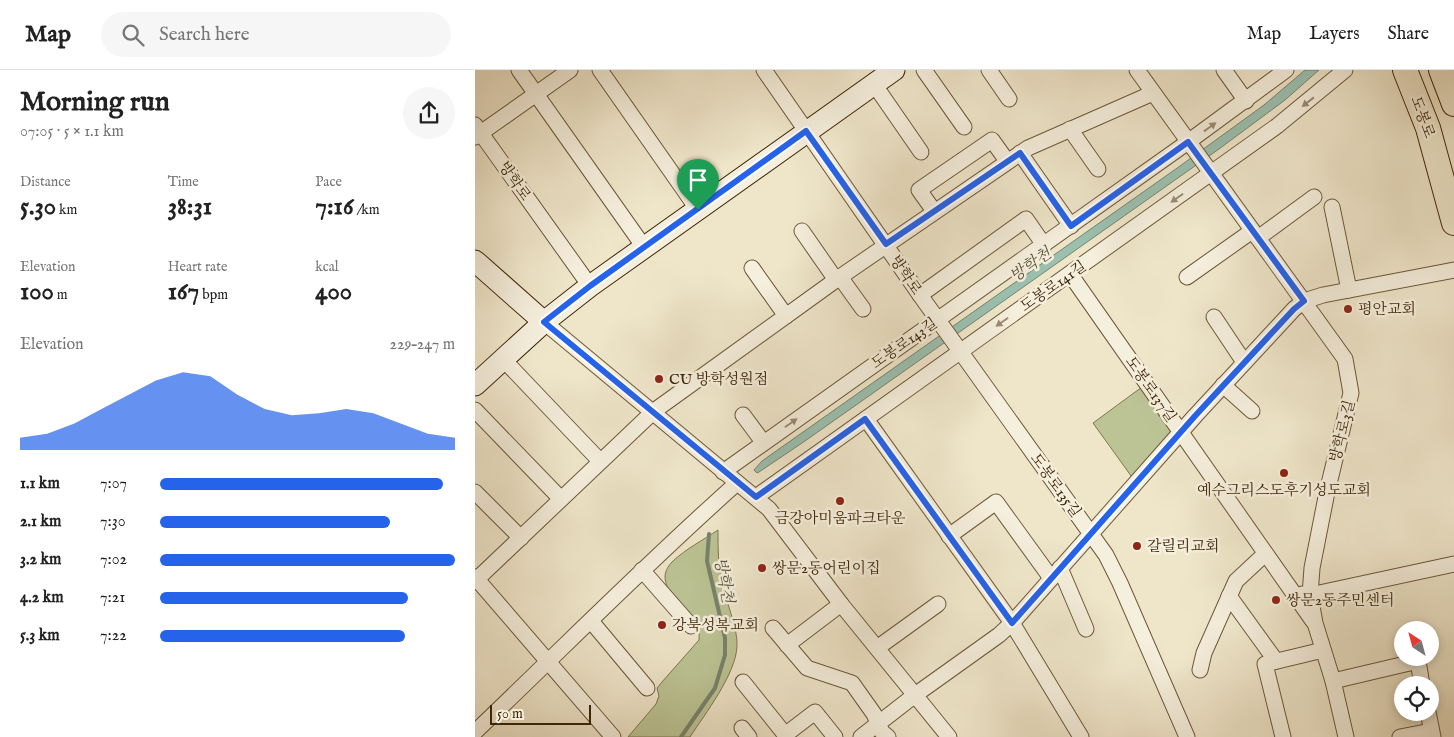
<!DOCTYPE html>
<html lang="en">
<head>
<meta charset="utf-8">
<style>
  body { margin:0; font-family:"IM FELL English","Noto Serif KR",serif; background:#f6f6f6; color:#222; height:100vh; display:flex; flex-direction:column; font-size:19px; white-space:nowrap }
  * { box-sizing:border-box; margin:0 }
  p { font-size:16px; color:#767676 }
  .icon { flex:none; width:28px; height:28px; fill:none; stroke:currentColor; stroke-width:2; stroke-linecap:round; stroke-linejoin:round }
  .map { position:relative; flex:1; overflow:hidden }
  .details { display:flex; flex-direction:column; background:#fff; width:475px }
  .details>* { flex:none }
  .needle { width:32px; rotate:324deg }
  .buttons { position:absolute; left:919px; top:551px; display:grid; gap:10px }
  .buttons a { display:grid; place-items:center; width:45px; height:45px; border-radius:50%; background:#fff; box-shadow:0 2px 8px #0003; font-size:25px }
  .scale { position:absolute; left:15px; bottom:12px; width:101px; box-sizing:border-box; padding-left:5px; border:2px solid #402708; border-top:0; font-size:14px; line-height:18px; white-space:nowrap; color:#402708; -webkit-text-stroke:4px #f5efdd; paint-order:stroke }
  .pin { position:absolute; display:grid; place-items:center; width:42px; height:42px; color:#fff; margin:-51px -21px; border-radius:50% 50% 50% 0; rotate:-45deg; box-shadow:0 0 5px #0007 }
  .pin .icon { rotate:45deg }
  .round { display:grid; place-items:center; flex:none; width:52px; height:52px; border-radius:26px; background:#f6f6f6 }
  .summary { display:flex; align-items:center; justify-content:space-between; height:85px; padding:0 20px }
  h1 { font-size:28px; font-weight:700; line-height:38px }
  .figures { display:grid; grid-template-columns:repeat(3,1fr); gap:8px; height:85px; padding:5px 20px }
  .figures div { display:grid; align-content:center }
  .figures b { font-size:25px; font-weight:700 }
  .figures small { font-size:14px; font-weight:400 }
  .figures p { font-size:14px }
  .chart { height:140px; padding:10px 20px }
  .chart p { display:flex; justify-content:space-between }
  .chart svg { width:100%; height:90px; margin-top:5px; fill:#2563eb; opacity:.7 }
  ul { padding:0 20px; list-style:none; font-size:16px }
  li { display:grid; grid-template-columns:80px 60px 1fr; align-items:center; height:38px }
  li i { height:12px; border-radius:6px; background:#2563eb }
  header { display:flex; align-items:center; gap:30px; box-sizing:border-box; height:70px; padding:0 25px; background:#fff; border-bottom:1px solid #e0e0e0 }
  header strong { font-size:24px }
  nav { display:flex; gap:28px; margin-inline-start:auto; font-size:18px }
  .search { width:350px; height:45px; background:#f6f6f6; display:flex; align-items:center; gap:12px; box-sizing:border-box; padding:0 18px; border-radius:28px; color:#767676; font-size:19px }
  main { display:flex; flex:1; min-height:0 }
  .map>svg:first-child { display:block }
  .green { fill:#bcc495; stroke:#7e764e }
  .water { fill:#9bc0b0; stroke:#77836d }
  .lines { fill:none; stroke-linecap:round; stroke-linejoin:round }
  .stream { stroke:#77836d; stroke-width:4 }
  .street-casing { stroke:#6c5738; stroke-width:17 }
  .secondary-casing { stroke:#402708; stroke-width:23 }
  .primary-casing { stroke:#402708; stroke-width:26 }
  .street { stroke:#f5efdd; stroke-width:15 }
  .secondary { stroke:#f5efdd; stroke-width:21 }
  .primary { stroke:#efe6ca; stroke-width:24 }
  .oneway { fill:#9a8b72 }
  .route-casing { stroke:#fff; stroke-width:10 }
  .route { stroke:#2563eb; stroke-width:6 }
  .poi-dot { fill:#8f2418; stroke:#f5efdd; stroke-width:2 }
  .labels { text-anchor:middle; stroke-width:5; stroke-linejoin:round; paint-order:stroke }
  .street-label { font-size:15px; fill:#402708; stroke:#f5efdd }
  .poi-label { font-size:15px; fill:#402708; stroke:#f5efdd; text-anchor:start }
  .water-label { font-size:16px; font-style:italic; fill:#5b553a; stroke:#f5efdd }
</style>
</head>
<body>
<header>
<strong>Map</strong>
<div class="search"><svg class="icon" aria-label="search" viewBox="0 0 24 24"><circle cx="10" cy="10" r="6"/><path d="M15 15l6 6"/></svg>Search here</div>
<nav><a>Map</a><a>Layers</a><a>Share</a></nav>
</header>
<main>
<section class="details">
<div class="summary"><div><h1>Morning run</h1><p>07:05 · 5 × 1.1 km</p></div><a class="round"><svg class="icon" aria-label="share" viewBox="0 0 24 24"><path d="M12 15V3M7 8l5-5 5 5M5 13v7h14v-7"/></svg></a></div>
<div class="figures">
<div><p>Distance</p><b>5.30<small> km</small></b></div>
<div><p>Time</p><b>38:31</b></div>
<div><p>Pace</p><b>7:16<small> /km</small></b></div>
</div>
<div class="figures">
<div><p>Elevation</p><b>100<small> m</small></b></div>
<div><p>Heart rate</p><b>167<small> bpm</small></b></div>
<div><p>kcal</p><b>400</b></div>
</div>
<div class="chart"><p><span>Elevation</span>229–247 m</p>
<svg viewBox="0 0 160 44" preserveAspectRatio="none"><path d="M0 44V38L10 36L20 31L30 24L40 17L50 10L60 6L70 8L80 17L90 24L100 27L110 26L120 24L130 26L140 31L150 36L160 38V44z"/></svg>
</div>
<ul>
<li><b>1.1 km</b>7:07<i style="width:96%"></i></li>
<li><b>2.1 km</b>7:30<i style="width:78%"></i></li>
<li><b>3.2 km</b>7:02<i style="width:100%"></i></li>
<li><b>4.2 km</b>7:21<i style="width:84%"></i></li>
<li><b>5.3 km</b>7:22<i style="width:83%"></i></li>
</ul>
</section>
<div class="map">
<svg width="979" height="667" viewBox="0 0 979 667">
  <rect width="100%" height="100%" fill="#efe6ca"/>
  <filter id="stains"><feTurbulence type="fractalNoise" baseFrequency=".004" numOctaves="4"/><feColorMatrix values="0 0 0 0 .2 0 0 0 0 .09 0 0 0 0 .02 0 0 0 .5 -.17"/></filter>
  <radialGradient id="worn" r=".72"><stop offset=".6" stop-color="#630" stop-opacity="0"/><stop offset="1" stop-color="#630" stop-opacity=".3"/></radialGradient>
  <!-- green -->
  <g class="green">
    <path d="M667,317L701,364L659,410L618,353Z"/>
    <path d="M243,460C243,478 243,496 247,513C251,532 263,558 262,576C261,604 230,644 215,667H153L181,634L184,626L182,618L187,612L224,570C224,565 225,559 223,555C211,536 174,514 198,491C211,479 228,470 243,460Z"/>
  </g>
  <!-- water -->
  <path class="water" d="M830,0H844L810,30L744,79L330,371L284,402L282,403L279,400L287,391L705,96L789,35Z"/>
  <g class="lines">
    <!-- stream -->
    <path class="stream" d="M206,667L240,618L250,585V568L232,491L234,464"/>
    <defs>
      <g id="street">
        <path d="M44,0L169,177"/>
        <path d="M125,0L223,140"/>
        <path d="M289,0L445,225L631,485L645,513L712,667"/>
        <path d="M449,0L489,57"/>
        <path d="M514,0L534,29"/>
        <path d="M662,0L870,289L876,323L852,422L837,498L835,525L840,553L858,611L871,667"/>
        <path d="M749,0L771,31"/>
        <path d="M399,14L446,82"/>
        <path d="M0,55L115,216"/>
        <path d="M595,59L623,99"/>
        <path d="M0,67L95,0"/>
        <path d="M545,83L596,156"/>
        <path d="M857,137L874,220"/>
        <path d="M459,141L444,120L517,70L532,91"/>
        <path d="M327,161L361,210"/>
        <path d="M783,168L839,127"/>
        <path d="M277,198L311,246"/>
        <path d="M595,204L838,551"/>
        <path d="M365,207L388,239"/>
        <path d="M712,207L777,161"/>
        <path d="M445,225L551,149L569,175"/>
        <path d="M739,247L769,292"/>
        <path d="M69,252L294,439L366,534L474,667"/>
        <path d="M28,289L125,391"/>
        <path d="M748,315L777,341"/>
        <path d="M0,340L86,429"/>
        <path d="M268,345L288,372"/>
        <path d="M391,349L537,553L606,667"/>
        <path d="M248,402L713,72L811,0"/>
        <path d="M0,422L46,468"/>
        <path d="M281,427L802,56L870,0"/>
        <path d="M474,466L521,432L576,508"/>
        <path d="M585,498L611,559"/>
        <path d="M167,500L216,556"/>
        <path d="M0,507L138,667"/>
        <path d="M0,511L179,341L365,207L553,78L678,23"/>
        <path d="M827,524L835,525L979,494"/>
        <path d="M754,526L801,591"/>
        <path d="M116,551L172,618"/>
        <path d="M298,558L332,598L377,613L399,644L407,662L413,667"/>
        <path d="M312,575L366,534"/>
        <path d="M402,578L463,534"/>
        <path d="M725,600L729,583L761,511L790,484"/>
        <path d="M858,611L943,591L947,615"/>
        <path d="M268,612L312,667"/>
        <path d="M953,642L958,667"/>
        <path d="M267,658L274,667"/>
        <path d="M0,662C87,579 172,493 262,413"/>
        <path d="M310,665L340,642L360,667"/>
        <path d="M386,667L440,625L524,565L537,553L720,346L819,239L829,231L848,225L979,200"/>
        <path d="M808,667L790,594L848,580"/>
        <path d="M925,667L956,661"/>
      </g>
      <g id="secondary">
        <path d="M0,191L69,252"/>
        <path d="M0,315L69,252L115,216L419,0"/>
      </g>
      <g id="primary">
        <path d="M930,0L953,58L979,153"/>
        <path d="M966,0L979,34"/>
      </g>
    </defs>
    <!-- street casing -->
    <use href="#street" class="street-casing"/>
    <!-- secondary casing -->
    <use href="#secondary" class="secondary-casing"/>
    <!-- primary casing -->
    <use href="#primary" class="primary-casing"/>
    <!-- street -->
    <use href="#street" class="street"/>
    <!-- secondary -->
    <use href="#secondary" class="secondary"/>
    <!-- primary -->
    <use href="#primary" class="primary"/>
  </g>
  <!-- one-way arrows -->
  <defs><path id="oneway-solid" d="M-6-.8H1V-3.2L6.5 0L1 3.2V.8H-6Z" transform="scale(1.25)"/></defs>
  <g class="oneway">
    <use href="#oneway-solid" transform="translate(833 32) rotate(142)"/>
    <use href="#oneway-solid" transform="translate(735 57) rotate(-36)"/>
    <use href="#oneway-solid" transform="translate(702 128) rotate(145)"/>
    <use href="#oneway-solid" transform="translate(527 252) rotate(145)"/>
    <use href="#oneway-solid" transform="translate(316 353) rotate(-35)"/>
  </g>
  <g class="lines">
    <defs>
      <path id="route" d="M331,61L411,174L545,83L596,156L713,72L829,231L819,239L720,346L537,553L390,349L281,427L69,252L115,216Z"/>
    </defs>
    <!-- route casing -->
    <use href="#route" class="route-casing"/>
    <!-- route -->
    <use href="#route" class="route"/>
  </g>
  <!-- markers -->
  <g class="poi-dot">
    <circle cx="873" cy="239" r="5"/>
    <circle cx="184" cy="309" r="5"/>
    <circle cx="809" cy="403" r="5"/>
    <circle cx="365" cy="431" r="5"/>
    <circle cx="662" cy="476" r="5"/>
    <circle cx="287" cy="498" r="5"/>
    <circle cx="801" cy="530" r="5"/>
    <circle cx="187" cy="555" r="5"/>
  </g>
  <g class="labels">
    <!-- street labels -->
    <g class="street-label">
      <text transform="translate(948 47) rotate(70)" y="5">도봉로</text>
      <text transform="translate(40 111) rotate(55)" y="5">방학로</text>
      <text transform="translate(431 205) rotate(56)" y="5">방학로</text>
      <text transform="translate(578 216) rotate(-35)" y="5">도봉로141길</text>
      <text transform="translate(429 273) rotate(-35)" y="5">도봉로143길</text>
      <text transform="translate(676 319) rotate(55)" y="5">도봉로137길</text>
      <text transform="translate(867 361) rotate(-76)" y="5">방학로3길</text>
      <text transform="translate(581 415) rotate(54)" y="5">도봉로135길</text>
    </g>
    <!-- poi labels -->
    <g class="poi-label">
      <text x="883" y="244">평안교회</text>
      <text x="194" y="314">CU 방학성원점</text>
      <text x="809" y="425" text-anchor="middle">예수그리스도후기성도교회</text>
      <text x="365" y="453" text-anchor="middle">금강아미움파크타운</text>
      <text x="672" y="481">갈릴리교회</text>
      <text x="297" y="503">쌍문2동어린이집</text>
      <text x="811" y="535">쌍문2동주민센터</text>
      <text x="197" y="560">강북성복교회</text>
    </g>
    <!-- water labels -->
    <g class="water-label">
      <text transform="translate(555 194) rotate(-35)" y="6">방학천</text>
      <text transform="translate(250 510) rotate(79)" y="6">방학천</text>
    </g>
  </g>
  <rect width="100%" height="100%" filter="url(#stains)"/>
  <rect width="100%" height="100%" fill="url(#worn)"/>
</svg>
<div class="buttons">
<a><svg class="needle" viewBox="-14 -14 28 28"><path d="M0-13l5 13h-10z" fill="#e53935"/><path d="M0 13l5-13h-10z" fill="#767676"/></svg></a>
<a><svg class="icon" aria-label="locate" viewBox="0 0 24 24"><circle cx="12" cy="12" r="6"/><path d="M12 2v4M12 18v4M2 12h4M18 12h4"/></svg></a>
</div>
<div class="scale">50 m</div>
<div class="pin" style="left:223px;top:140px;background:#1e9e55"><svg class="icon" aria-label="arrive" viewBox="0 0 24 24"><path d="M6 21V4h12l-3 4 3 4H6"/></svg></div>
</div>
</main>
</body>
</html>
